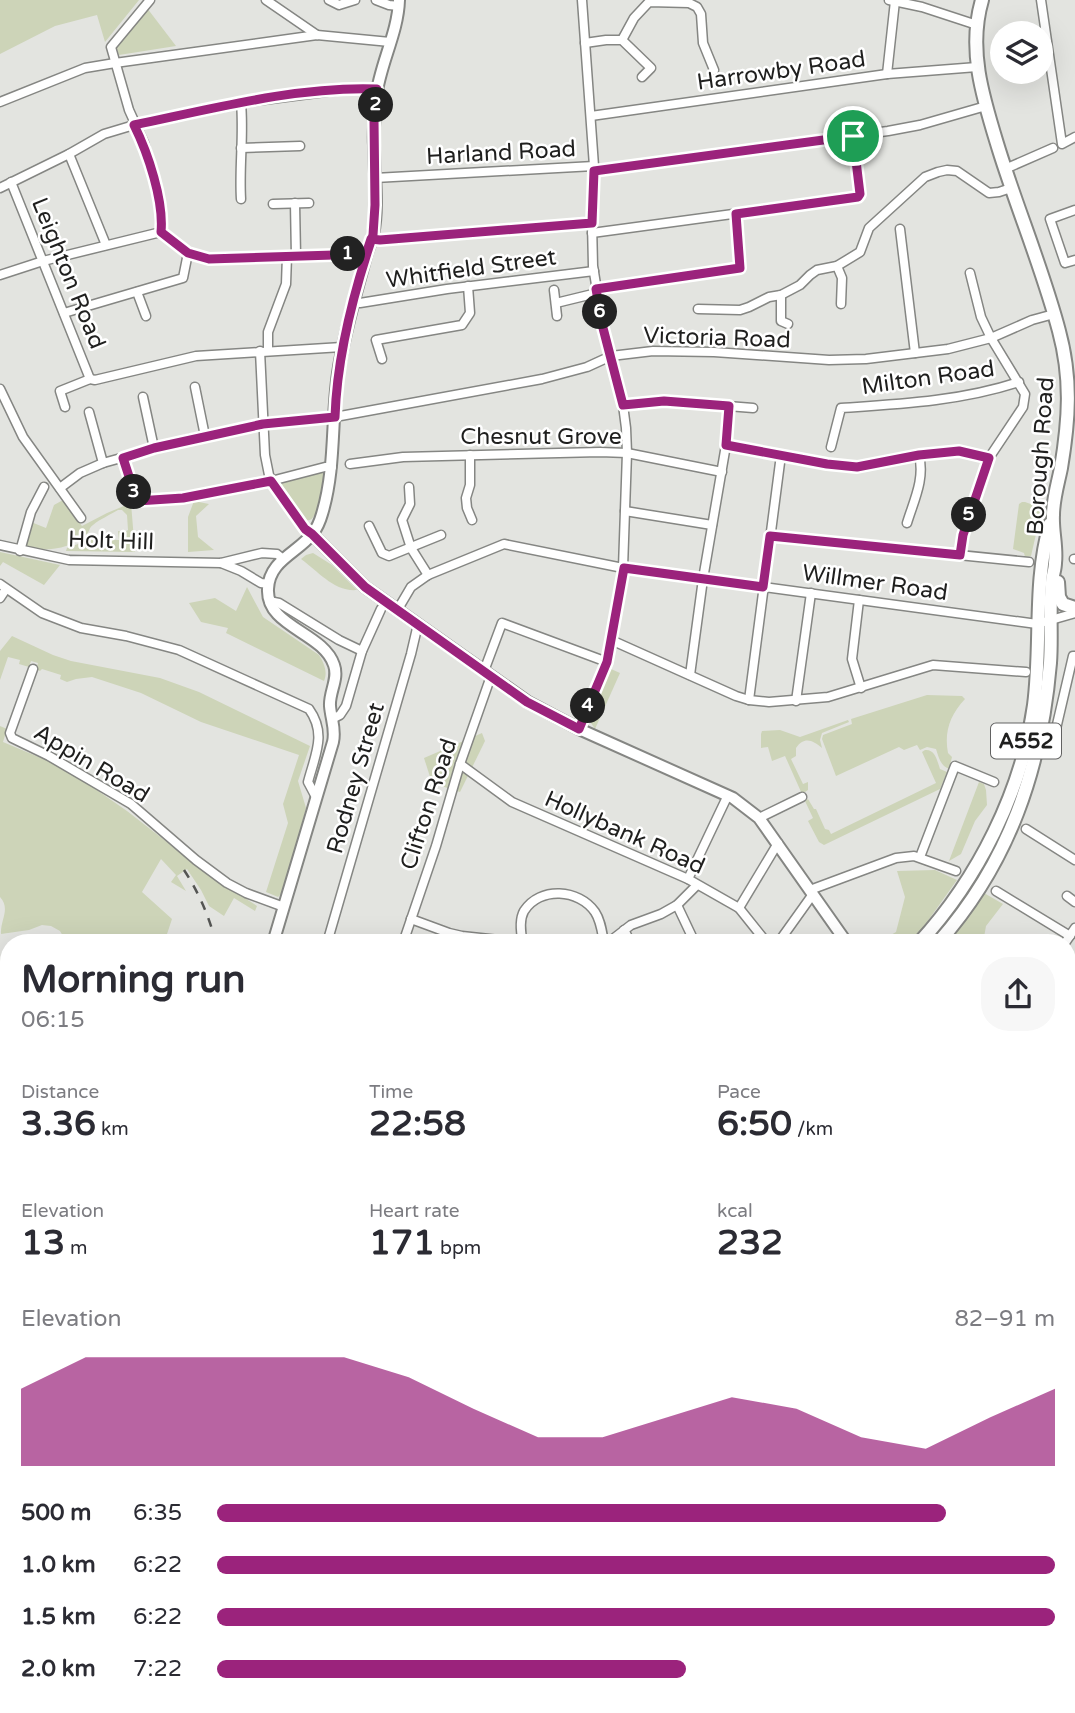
<!DOCTYPE html>
<html lang="en">
<head>
<meta charset="utf-8">
<style>
  body { margin:0; font-family:"Varela Round",sans-serif; background:#f7f7f7; color:#2b2b33; height:100vh; display:flex; flex-direction:column; font-size:26px; white-space:nowrap }
  * { box-sizing:border-box; margin:0 }
  p { font-size:23px; color:#7c7c81 }
  .icon { flex:none; width:38px; height:38px; fill:none; stroke:currentColor; stroke-width:2; stroke-linecap:round; stroke-linejoin:round }
  .map { position:relative; flex:1; overflow:hidden }
  .drawer { position:absolute; left:0px; top:934px; width:1076px; height:779px; display:flex; flex-direction:column; background:#fff; border-radius:28px 28px 0 0; box-shadow:0 7px 28px #0002 }
  .drawer>* { flex:none }
  .buttons { position:absolute; left:990px; top:21px; display:grid; gap:14px }
  .buttons a { display:grid; place-items:center; width:63px; height:63px; border-radius:50%; background:#fff; box-shadow:0 7px 28px #0002; font-size:35px }
  .pin { position:absolute; display:grid; place-items:center; width:60px; height:60px; color:#fff; margin:-30px; border:4px solid #fff; border-radius:50%; box-shadow:0 2px 7px #0007 }
  .km { position:absolute; width:35px; height:35px; margin:-18px; border-radius:50%; background:#222; color:#fff; font-size:19px; line-height:35px; text-align:center }
  .round { display:grid; place-items:center; flex:none; width:74px; height:74px; border-radius:28px; background:#f7f7f7 }
  .overview { display:flex; align-items:center; justify-content:space-between; height:119px; padding:0 21px }
  h1 { font-size:38px; font-weight:800; line-height:52px }
  .metrics { display:grid; grid-template-columns:repeat(3,1fr); gap:10px; height:119px; padding:7px 21px }
  .metrics div { display:grid; align-content:center }
  .metrics b { font-size:35px; font-weight:800 }
  .metrics small { font-size:19px; font-weight:400 }
  .metrics p { font-size:19px }
  .chart { height:196px; padding:14px 21px }
  .chart p { display:flex; justify-content:space-between }
  .chart svg { width:100%; height:126px; margin-top:7px; fill:#9b237c; opacity:.7 }
  ul { padding:0 21px; list-style:none; font-size:23px }
  li { display:grid; grid-template-columns:112px 84px 1fr; align-items:center; height:52px }
  li i { height:18px; border-radius:9px; background:#9b237c }
  .map>svg:first-child { display:block }
  .green { fill:#cdd4b8 }
  .lines { fill:none; stroke-linecap:round; stroke-linejoin:round }
  .minor-casing { stroke:#858683; stroke-width:11 }
  .major-casing { stroke:#858683; stroke-width:14 }
  .highway-casing { stroke:#858683; stroke-width:16 }
  .minor { stroke:#fff; stroke-width:8 }
  .major { stroke:#fff; stroke-width:10 }
  .highway { stroke:#fff; stroke-width:12 }
  .rail { stroke:#545553; stroke-width:2.5; stroke-dasharray:9 9; stroke-linecap:butt }
  .route-casing { stroke:#fff; stroke-width:14 }
  .route { stroke:#9b237c; stroke-width:9 }
  .labels { text-anchor:middle; stroke-width:5; stroke-linejoin:round; paint-order:stroke }
  .shield { fill:#fff; stroke:#626262; stroke-width:2 }
  .shield-label { font-size:21px; font-weight:bold; fill:#1f1f1e }
  .street-label { font-size:23px; fill:#1f1f1e; stroke:#fff }
</style>
</head>
<body>
<div class="map">
<svg width="1075" height="1713" viewBox="0 0 1075 1713">
  <rect width="100%" height="100%" fill="#e3e4e0"/>
  <!-- green -->
  <g class="green">
    <path d="M0,0H139L105,42L97,15L55,26L0,54Z"/>
    <path d="M147,8L176,46L119,55L116,46Z"/>
    <path d="M324,470C325,480 321,508 314,516C311,521 309,520 304,521C295,509 283,496 280,482Z"/>
    <path d="M63,500L82,526L107,513L131,503L135,552L66,551L67,548L78,544L91,535L103,539L119,540L118,531L125,532L128,530L127,515L122,510H118C110,515 100,519 93,525C88,529 91,529 87,534C71,550 43,552 23,547L31,522L46,528L54,505Z"/>
    <path d="M194,501L209,504L196,516L198,537L214,550L188,552V517Z"/>
    <path d="M1022,502H1025L1042,508L1031,556L1025,557L1024,553L1013,549L1019,504Z"/>
    <path d="M0,552L60,565L44,585L3,562L0,566Z"/>
    <path d="M313,553L332,565L357,590C334,592 318,571 301,559L306,555Z"/>
    <path d="M247,587L263,617L319,655C324,663 328,672 324,681L226,633L228,628L201,622L189,603L215,598L236,611Z"/>
    <path d="M12,636L53,655L71,661L160,678L199,692L310,746L298,781L306,808L284,891L278,897L266,892L288,823L283,804L299,755L201,722L141,693L92,677L76,679L67,682L60,679L61,675L42,669L40,671L36,669L38,663L31,661L29,667L19,664L20,660L8,657L0,680V651Z"/>
    <path d="M611,669L620,673L595,729L591,723L589,716Z"/>
    <path d="M927,695L962,696L965,699C950,715 944,732 948,753L952,757L949,769C940,765 939,758 936,749L927,747L920,750L917,745L904,750L899,747L836,776L822,739L823,735L852,724L851,719Z"/>
    <path d="M848,720L849,722L822,733L820,740L822,748C813,740 804,736 796,748V756L791,759L803,784L808,782V790L802,794L785,756L772,761L768,747L761,748V734L762,731L780,730L800,737Z"/>
    <path d="M0,726L7,729L3,742L48,761L88,784L127,811L208,874L257,906L255,911L234,898L224,916L209,906L201,890L187,869L177,876L186,891L171,882L176,875L161,859L142,892L172,919L164,943H67L60,931L51,926L42,925L29,930L1,934C0,920 11,909 0,897Z"/>
    <path d="M482,733L485,741L460,792L432,783L424,758Z"/>
    <path d="M925,750C935,749 937,760 940,769L947,772L940,789L824,845L819,842L808,821L813,818L805,801L808,799L814,809H816L825,829L829,830L831,834L936,783L922,752Z"/>
    <path d="M979,782L984,784L986,790L987,805L975,821L961,854L949,861Z"/>
    <path d="M935,870L957,880L912,943H877L896,932L905,897L897,871Z"/>
    <path d="M984,893L1003,904L986,926L983,943H944Z"/>
  </g>
  <g class="lines">
    <defs>
      <g id="minor">
        <path d="M150,0L111,47L129,110L144,143L152,171L159,202L161,232L188,253L209,259L366,254"/>
        <path d="M266,0L317,35"/>
        <path d="M329,0L339,5L355,0"/>
        <path d="M376,0L389,5L399,6"/>
        <path d="M889,0L922,7L977,25"/>
        <path d="M1041,0L1062,144L1075,137"/>
        <path d="M622,40L634,18L649,2L689,3L697,7L701,14L703,43L714,70"/>
        <path d="M585,43L606,40H622L651,68L642,77"/>
        <path d="M887,74L895,1"/>
        <path d="M0,102L85,68L115,63L317,35L390,42"/>
        <path d="M241,103C244,135 239,167 241,199"/>
        <path d="M591,116L887,74L977,67"/>
        <path d="M241,148L300,146"/>
        <path d="M69,154L106,245"/>
        <path d="M1005,169L1053,148"/>
        <path d="M594,171L888,131L920,125L986,106"/>
        <path d="M375,178L594,166"/>
        <path d="M11,182L90,379"/>
        <path d="M0,188L69,154L104,134L134,125L241,103L348,89H377"/>
        <path d="M295,203L296,256"/>
        <path d="M273,204L309,203"/>
        <path d="M1075,210L1050,219L1065,263L1075,260"/>
        <path d="M900,229L915,353"/>
        <path d="M592,233L858,197L860,194L853,136"/>
        <path d="M371,239L380,240L592,223"/>
        <path d="M837,266L842,278L841,304"/>
        <path d="M0,275L43,261L161,232"/>
        <path d="M596,289L739,268L736,214"/>
        <path d="M554,290L557,316"/>
        <path d="M137,292L146,316"/>
        <path d="M781,295V321L788,324"/>
        <path d="M354,302L360,303L447,289L594,271"/>
        <path d="M556,303L597,293"/>
        <path d="M698,309L740,310L749,307L769,297L781,295L800,285L810,275L817,270L837,266L860,252L869,228L925,177L938,172L947,170L957,171L989,193L999,192L1011,188"/>
        <path d="M64,313L183,278L188,253"/>
        <path d="M260,351L265,455L269,475L277,490L305,529L312,534"/>
        <path d="M268,351V332L286,284L287,256"/>
        <path d="M382,359L376,340L462,325L470,313L468,286"/>
        <path d="M195,387L205,436"/>
        <path d="M0,389L23,437L81,518"/>
        <path d="M143,397L154,448"/>
        <path d="M623,405L664,401L753,408"/>
        <path d="M65,407L60,391L90,379L95,380L196,356L342,347"/>
        <path d="M89,412L103,463"/>
        <path d="M726,445L827,464L857,467L919,455L959,451L989,458"/>
        <path d="M831,447L841,408C902,404 961,401 1019,382"/>
        <path d="M470,455V485L466,498L467,508L472,520"/>
        <path d="M123,458L137,501L183,498L271,481L325,467H332"/>
        <path d="M350,464L403,457L600,452L627,453L722,472"/>
        <path d="M409,487L410,504L402,520L411,548L428,575"/>
        <path d="M60,488L80,473L103,463L186,440L263,424L335,417L542,379L587,367L611,356L653,351L714,352L829,360L866,359L948,349L991,338L1032,320L1054,314"/>
        <path d="M625,511L712,525"/>
        <path d="M907,523C914,500 925,479 919,455"/>
        <path d="M369,526L382,553L389,556L441,535"/>
        <path d="M770,536L1029,562"/>
        <path d="M0,545L69,560L221,563L262,553L277,554L282,558"/>
        <path d="M20,551L31,512L44,487"/>
        <path d="M960,555L963,535L989,458L1023,407L1025,394L991,338L981,317L970,273"/>
        <path d="M1074,559H1075"/>
        <path d="M221,563L241,571L261,583L268,584"/>
        <path d="M0,584L42,613L81,628L126,636L179,650L309,709C327,734 315,755 308,782L316,797"/>
        <path d="M0,598L6,589"/>
        <path d="M859,600L852,659L861,688"/>
        <path d="M269,601L279,603L339,640L362,651"/>
        <path d="M398,609L411,587L428,575L504,544L623,568L1037,624L1075,613"/>
        <path d="M611,640L736,696L749,700L769,702L828,697L933,665L1026,672"/>
        <path d="M33,669L10,733L12,738L49,756L131,804L196,860L227,883L246,893L284,907"/>
        <path d="M484,671L502,623L607,662"/>
        <path d="M690,675L703,579L726,445L729,406"/>
        <path d="M749,700L781,455"/>
        <path d="M796,701L811,593"/>
        <path d="M332,719L340,715L346,706L362,651L381,609"/>
        <path d="M579,729L607,662L620,591L623,568L627,453L626,428L623,405L603,328L593,266L592,223L594,166L582,0"/>
        <path d="M1052,746L1073,656H1075"/>
        <path d="M460,764L512,802L688,879L739,908L767,943"/>
        <path d="M759,818L802,797"/>
        <path d="M1026,829L1075,860"/>
        <path d="M920,857L955,766L994,782"/>
        <path d="M688,879L728,795"/>
        <path d="M810,890L896,858L914,856L956,871"/>
        <path d="M996,891L1070,936"/>
        <path d="M1067,896L1075,902"/>
        <path d="M677,905L695,943"/>
        <path d="M739,908L778,843"/>
        <path d="M411,919L449,933L462,936L508,941"/>
        <path d="M624,930L631,943"/>
        <path d="M327,943L411,654L418,624"/>
        <path d="M403,943L436,846L460,764L491,676"/>
        <path d="M523,943C521,934 519,920 524,911C540,886 579,889 595,912C601,921 602,932 604,943"/>
        <path d="M604,943L609,942L631,925L661,914L677,905L697,885"/>
        <path d="M778,943L813,894"/>
        <path d="M1065,943L1075,928"/>
        <path d="M1068,974L1072,977"/>
        <path d="M0,1087L9,1086"/>
        <path d="M1068,1102L1075,1101"/>
        <path d="M1068,1145L1075,1144"/>
        <path d="M1068,1168L1075,1167"/>
        <path d="M1068,1236L1075,1235"/>
        <path d="M1068,1286L1075,1259"/>
        <path d="M1068,1371L1075,1373"/>
        <path d="M1068,1412L1075,1415"/>
        <path d="M0,1431L4,1420"/>
        <path d="M1068,1510L1075,1513"/>
        <path d="M0,1539L9,1510"/>
        <path d="M1068,1591L1075,1593"/>
        <path d="M1068,1658L1075,1635"/>
        <path d="M0,1684L9,1687"/>
        <path d="M61,1704L86,1713"/>
        <path d="M985,1704L1012,1713"/>
        <path d="M259,1713L261,1704"/>
        <path d="M353,1713L355,1704"/>
        <path d="M640,1713L643,1704"/>
        <path d="M1048,1713L1050,1704"/>
      </g>
      <g id="major">
        <path d="M312,534L365,587L528,702L579,729L733,798L759,818L847,943"/>
        <path d="M273,943L333,742C336,729 331,719 330,706C329,692 339,679 334,665C323,632 266,627 268,589C269,560 298,553 313,533C317,528 320,521 322,514C336,468 331,420 338,373C344,334 355,297 365,260C367,251 371,243 373,235C379,206 374,174 374,145C373,129 375,113 376,97C380,64 398,33 399,0"/>
        <path d="M0,1213L9,1214"/>
        <path d="M0,1342L9,1340"/>
        <path d="M0,1363L9,1358"/>
        <path d="M0,1396L9,1403"/>
        <path d="M0,1407L9,1412"/>
        <path d="M919,1704L946,1713"/>
        <path d="M34,1713L36,1704"/>
        <path d="M790,1713L793,1704"/>
      </g>
      <g id="highway">
        <path d="M1058,582L1059,597L1063,604L1075,608"/>
        <path d="M919,943C978,879 1022,791 1034,705C1042,644 1033,583 1050,524"/>
        <path d="M938,943C1009,863 1041,769 1050,663C1052,637 1049,610 1052,583C1052,576 1055,570 1055,563C1057,547 1052,531 1053,515C1053,499 1058,483 1061,468C1069,420 1072,379 1059,331C1043,270 1018,211 999,150C984,101 967,51 982,0"/>
        <path d="M0,1201L9,1202"/>
      </g>
    </defs>
    <!-- minor casing -->
    <use href="#minor" class="minor-casing"/>
    <!-- major casing -->
    <use href="#major" class="major-casing"/>
    <!-- highway casing -->
    <use href="#highway" class="highway-casing"/>
    <!-- minor -->
    <use href="#minor" class="minor"/>
    <!-- major -->
    <use href="#major" class="major"/>
    <!-- highway -->
    <use href="#highway" class="highway"/>
    <!-- rail -->
    <path class="rail" d="M184,870C199,893 209,916 216,943"/>
  </g>
  <g class="lines">
    <defs>
      <path id="route" d="M853,136L594,171L592,223L380,240L371,239L366,254L209,259L188,253L161,232C164,201 148,153 134,125C211,109 298,86 377,89L374,120L375,205L373,235C353,294 337,355 335,417L263,424L154,448L123,458L137,501L183,498L271,481L305,529L312,534L365,587L386,602L527,702L579,729L607,662L624,568L763,587L770,536L960,555L963,535L989,458L959,451L919,455L857,467L827,464L726,445L729,406L664,401L623,405L603,328L596,289L740,268L736,214L858,197L860,194L853,136"/>
    </defs>
    <!-- route casing -->
    <use href="#route" class="route-casing"/>
    <!-- route -->
    <use href="#route" class="route"/>
  </g>
  <g class="labels">
    <!-- shield labels -->
    <rect class="shield" x="991" y="723.5" width="70" height="35" rx="5"/>
    <g class="shield-label">
      <text x="1026" y="748">A552</text>
    </g>
    <!-- street labels -->
    <g class="street-label">
      <text transform="translate(781 70) rotate(-8)" y="8">Harrowby Road</text>
      <text transform="translate(501 152) rotate(-3)" y="8">Harland Road</text>
      <text transform="translate(471 268) rotate(-8)" y="8">Whitfield Street</text>
      <text transform="translate(69 273) rotate(68)" y="8">Leighton Road</text>
      <text transform="translate(717 337) rotate(2)" y="8">Victoria Road</text>
      <text transform="translate(928 377) rotate(-8)" y="8">Milton Road</text>
      <text x="541" y="444">Chesnut Grove</text>
      <text transform="translate(1040 456) rotate(-86)" y="8">Borough Road</text>
      <text transform="translate(111 540) rotate(2)" y="8">Holt Hill</text>
      <text transform="translate(875 582) rotate(8)" y="8">Willmer Road</text>
      <text transform="translate(92 763) rotate(31)" y="8">Appin Road</text>
      <text transform="translate(355 778) rotate(-74)" y="8">Rodney Street</text>
      <text transform="translate(428 804) rotate(-72)" y="8">Clifton Road</text>
      <text transform="translate(625 832) rotate(24)" y="8">Hollybank Road</text>
    </g>
  </g>
</svg>
<div class="buttons">
<a><svg class="icon" aria-label="layers" viewBox="0 0 24 24"><path d="M12 4l9 5-9 5-9-5zM3 14l9 5 9-5"/></svg></a>
</div>
<div class="pin" style="left:853px;top:136px;background:#1e9e55"><svg class="icon" aria-label="arrive" viewBox="0 0 24 24"><path d="M6 21V4h12l-3 4 3 4H6"/></svg></div>
<b class="km" style="left:348px;top:254px">1</b>
<b class="km" style="left:376px;top:105px">2</b>
<b class="km" style="left:134px;top:492px">3</b>
<b class="km" style="left:588px;top:706px">4</b>
<b class="km" style="left:969px;top:515px">5</b>
<b class="km" style="left:600px;top:312px">6</b>
<section class="drawer">
<div class="overview"><div><h1>Morning run</h1><p>06:15</p></div><a class="round"><svg class="icon" aria-label="share" viewBox="0 0 24 24"><path d="M12 15V3M7 8l5-5 5 5M5 13v7h14v-7"/></svg></a></div>
<div class="metrics">
<div><p>Distance</p><b>3.36<small> km</small></b></div>
<div><p>Time</p><b>22:58</b></div>
<div><p>Pace</p><b>6:50<small> /km</small></b></div>
</div>
<div class="metrics">
<div><p>Elevation</p><b>13<small> m</small></b></div>
<div><p>Heart rate</p><b>171<small> bpm</small></b></div>
<div><p>kcal</p><b>232</b></div>
</div>
<div class="chart"><p><span>Elevation</span>82–91 m</p>
<svg viewBox="0 0 160 44" preserveAspectRatio="none"><path d="M0 44V17L10 6L20 6L30 6L40 6L50 6L60 13L70 24L80 34L90 34L100 27L110 20L120 24L130 34L140 38L150 27L160 17V44z"/></svg>
</div>
<ul>
<li><b>500 m</b>6:35<i style="width:87%"></i></li>
<li><b>1.0 km</b>6:22<i style="width:100%"></i></li>
<li><b>1.5 km</b>6:22<i style="width:100%"></i></li>
<li><b>2.0 km</b>7:22<i style="width:56%"></i></li>
</ul>
</section>
</div>
</body>
</html>
